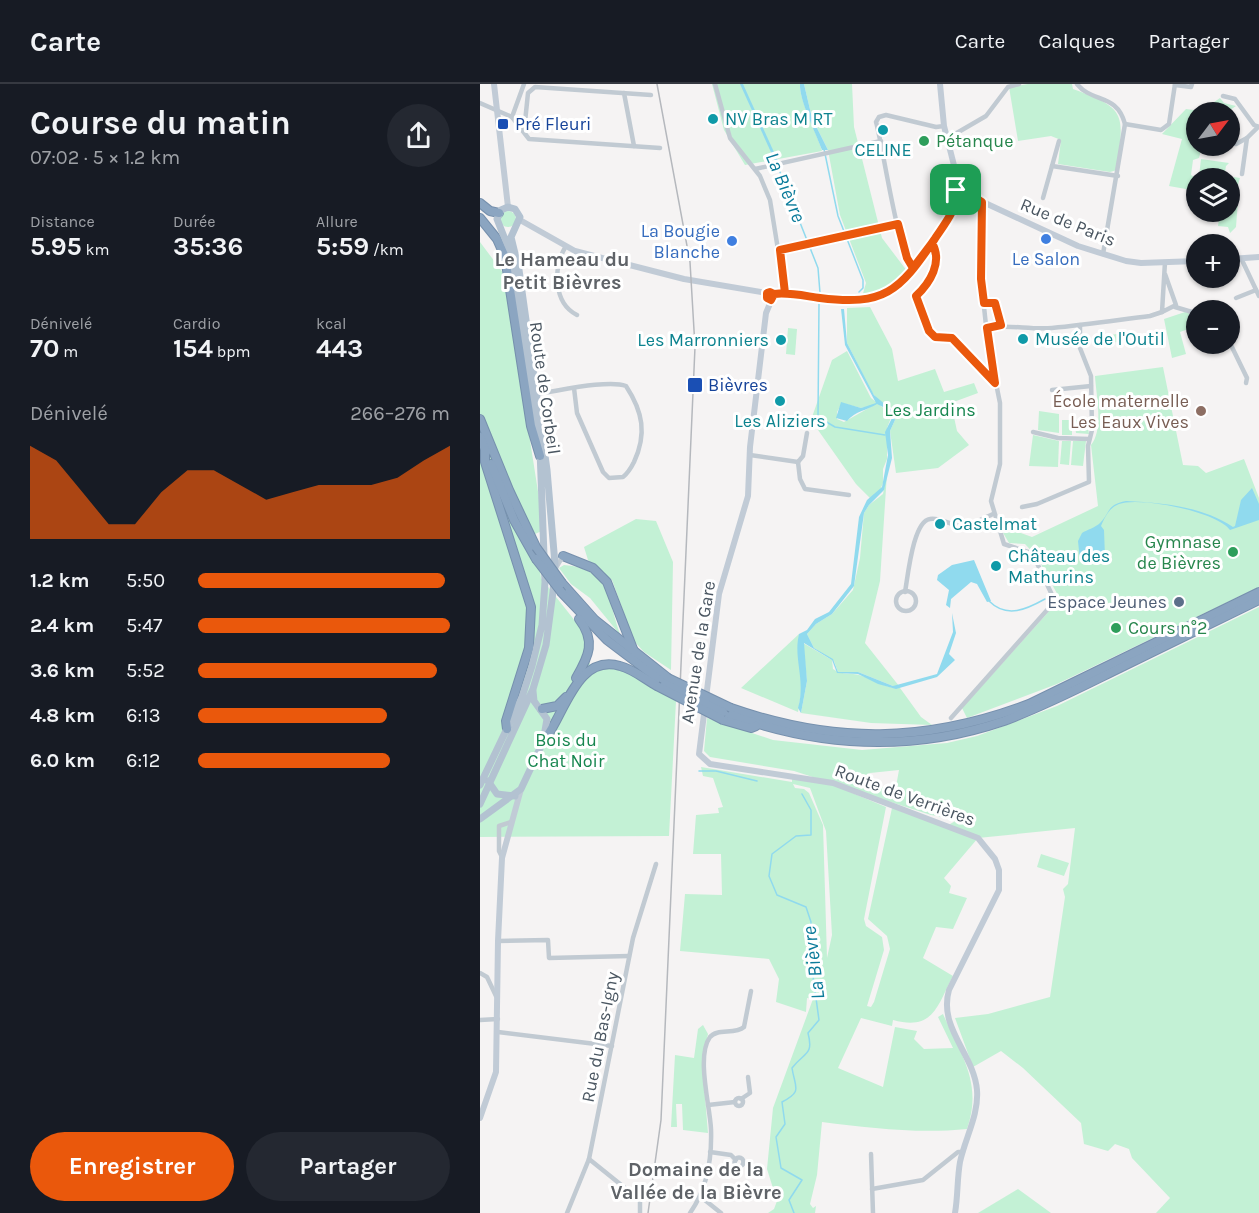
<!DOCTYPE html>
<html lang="fr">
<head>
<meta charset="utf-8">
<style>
  body { margin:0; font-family:Karla,sans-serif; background:#242831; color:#f1f3f6; height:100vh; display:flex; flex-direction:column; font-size:22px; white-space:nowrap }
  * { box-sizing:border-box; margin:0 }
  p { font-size:20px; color:#9ea1a6 }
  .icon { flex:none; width:33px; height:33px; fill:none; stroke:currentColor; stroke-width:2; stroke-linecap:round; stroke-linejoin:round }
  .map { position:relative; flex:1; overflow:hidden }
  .panel { display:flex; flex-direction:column; background:#171b24; width:480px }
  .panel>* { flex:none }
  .needle { width:39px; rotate:58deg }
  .fabs { position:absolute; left:706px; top:18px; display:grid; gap:12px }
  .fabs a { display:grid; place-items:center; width:54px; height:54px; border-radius:50%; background:#171b24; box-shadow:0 2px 4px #0004; font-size:30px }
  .pin { position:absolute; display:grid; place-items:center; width:51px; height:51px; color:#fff; margin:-26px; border-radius:12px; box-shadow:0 3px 9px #0006 }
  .round { display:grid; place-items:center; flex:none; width:63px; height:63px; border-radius:32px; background:#242831 }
  .summary { display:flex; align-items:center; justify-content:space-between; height:102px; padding:0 30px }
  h1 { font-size:33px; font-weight:700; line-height:45px }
  .stats { display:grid; grid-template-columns:repeat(3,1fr); gap:9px; height:102px; padding:6px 30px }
  .stats div { display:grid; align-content:center }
  .stats b { font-size:26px; font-weight:700 }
  .stats small { font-size:16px; font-weight:400 }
  .stats p { font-size:16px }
  .chart { height:168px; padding:12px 30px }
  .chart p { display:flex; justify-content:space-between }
  .chart svg { width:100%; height:108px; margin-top:6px; fill:#ea580c; opacity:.7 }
  .button { display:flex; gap:12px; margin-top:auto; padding:12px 30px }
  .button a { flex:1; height:69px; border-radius:36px; background:#ea580c; color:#fff; font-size:24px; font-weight:700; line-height:69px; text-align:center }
  .button a+a { background:#242831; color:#f1f3f6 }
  ul { padding:0 30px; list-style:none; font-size:20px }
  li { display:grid; grid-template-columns:96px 72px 1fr; align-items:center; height:45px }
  li i { height:15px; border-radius:8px; background:#ea580c }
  header { display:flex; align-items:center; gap:36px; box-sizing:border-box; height:84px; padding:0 30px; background:#171b24; border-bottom:2px solid #363941 }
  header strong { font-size:28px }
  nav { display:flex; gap:33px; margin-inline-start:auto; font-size:21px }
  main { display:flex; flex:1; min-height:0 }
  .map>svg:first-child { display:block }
  .green { fill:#c3f1d5; fill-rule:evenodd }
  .water { fill:#90daee }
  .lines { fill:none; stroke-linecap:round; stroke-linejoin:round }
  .stream { stroke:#90daee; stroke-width:1.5 }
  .highway-casing { stroke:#7690ad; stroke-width:10 }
  .street { stroke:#c1cad2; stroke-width:4.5 }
  .secondary { stroke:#c1cbd6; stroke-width:6 }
  .primary { stroke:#b3c2d1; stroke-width:7 }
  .highway { stroke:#8ba5c1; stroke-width:8 }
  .rail { stroke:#b5b8bd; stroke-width:1.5 }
  .highway-bridge-casing { stroke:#7690ad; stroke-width:10; stroke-linecap:butt }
  .highway-bridge { stroke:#8ba5c1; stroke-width:8 }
  .route-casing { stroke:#fff; stroke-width:12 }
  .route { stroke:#ea580c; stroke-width:8 }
  .culture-dot { fill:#0f9aa8; stroke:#fff; stroke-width:2 }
  .transit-dot { fill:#1a4fb4; stroke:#fff; stroke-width:2 }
  .leisure-dot { fill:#2e9e5b; stroke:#fff; stroke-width:2 }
  .shop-dot { fill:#3f7fe0; stroke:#fff; stroke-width:2 }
  .education-dot { fill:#8d6e63; stroke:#fff; stroke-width:2 }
  .service-dot { fill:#5c6f8a; stroke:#fff; stroke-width:2 }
  .labels { text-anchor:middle; stroke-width:6; stroke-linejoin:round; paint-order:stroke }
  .culture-label { font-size:18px; fill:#0d838f; stroke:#fff; text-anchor:start }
  .transit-label { font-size:18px; fill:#164399; stroke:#fff; text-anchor:start }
  .leisure-label { font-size:18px; fill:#27864d; stroke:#fff; text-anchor:start }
  .street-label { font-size:18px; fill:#4a5661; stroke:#fff }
  .shop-label { font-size:18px; fill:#366cbe; stroke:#fff; text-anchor:end }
  .education-label { font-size:18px; fill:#785e54; stroke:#fff; text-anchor:end }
  .park-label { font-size:18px; fill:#17864f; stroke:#fff }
  .service-label { font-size:18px; fill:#4e5e75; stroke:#fff; text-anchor:end }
  .water-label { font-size:20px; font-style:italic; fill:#0c7c9b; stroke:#fff }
  .neighbourhood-label { font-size:20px; font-weight:bold; fill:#5f6368; stroke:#fff }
</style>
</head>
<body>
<header>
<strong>Carte</strong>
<nav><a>Carte</a><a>Calques</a><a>Partager</a></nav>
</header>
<main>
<section class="panel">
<div class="summary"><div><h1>Course du matin</h1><p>07:02 · 5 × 1.2 km</p></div><a class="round"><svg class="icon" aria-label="share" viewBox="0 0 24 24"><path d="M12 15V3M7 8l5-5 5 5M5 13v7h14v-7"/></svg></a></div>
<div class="stats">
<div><p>Distance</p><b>5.95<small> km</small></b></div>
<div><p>Durée</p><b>35:36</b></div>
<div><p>Allure</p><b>5:59<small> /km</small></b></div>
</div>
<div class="stats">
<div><p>Dénivelé</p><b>70<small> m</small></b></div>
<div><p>Cardio</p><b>154<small> bpm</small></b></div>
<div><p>kcal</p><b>443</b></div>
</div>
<div class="chart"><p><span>Dénivelé</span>266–276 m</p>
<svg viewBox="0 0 160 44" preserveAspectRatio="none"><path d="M0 44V6L10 12L20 25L30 38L40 38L50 25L60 16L70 16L80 22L90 28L100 25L110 22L120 22L130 22L140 19L150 12L160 6V44z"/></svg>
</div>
<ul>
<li><b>1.2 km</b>5:50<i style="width:98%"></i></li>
<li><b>2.4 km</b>5:47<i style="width:100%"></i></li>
<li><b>3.6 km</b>5:52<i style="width:95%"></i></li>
<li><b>4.8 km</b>6:13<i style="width:75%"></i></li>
<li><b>6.0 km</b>6:12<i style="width:76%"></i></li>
</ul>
<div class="button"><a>Enregistrer</a><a>Partager</a></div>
</section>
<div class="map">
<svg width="779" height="1129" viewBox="0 0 779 1129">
  <rect width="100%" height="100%" fill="#f5f3f3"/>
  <!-- green -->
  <g class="green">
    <path d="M232,0H320C319,16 337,49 342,67L265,81L244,46Z"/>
    <path d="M324,0H372L374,43L402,154L427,187L410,203L382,213L386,199L360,131L348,66L332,34Z"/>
    <path d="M548,0H592L593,5C649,25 643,31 637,86L630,88L578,80L581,56L571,52L538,57L529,3Z"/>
    <path d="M740,14L744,19L756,22L747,28H717V35L707,42L717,62H725L721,66L719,74L713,76L711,91L717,95V107L689,102L702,55L682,50L706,25L721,27Z"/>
    <path d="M721,75L749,79L746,82L744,94L719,92Z"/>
    <path d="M754,93L760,94L754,114L758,116L756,143L750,149L748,143L738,142L740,128H750V100Z"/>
    <circle cx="28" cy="135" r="8"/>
    <path d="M0,158L24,190L64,446L55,450L61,494L107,552L106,574L114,586C145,578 170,601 196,617L189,752L0,753Z"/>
    <path d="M390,223L412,265L418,297L455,285L464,308L494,299L498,309L471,319L477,347L489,361L458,384L416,389L410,347L415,336L412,324L399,317L392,308L367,259V224Z"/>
    <path d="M708,227L714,243L700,248L706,270L692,274L684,235Z"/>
    <path d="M308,244L317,245L315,271L306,270Z"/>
    <path d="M643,249L644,257L625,260L624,252Z"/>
    <path d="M367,267L391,314L412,331L407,344V375L403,385V399L400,406L390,414L376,400L331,336L352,276ZM362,319L381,324L394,321L364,338L357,335V328Z"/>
    <path d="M683,283L703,381L718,382L726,389L764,375L779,414V503L577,600L487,634L482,624L580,515L557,473L545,460L529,459L522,447L527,444L552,453L618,422L611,361C624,345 616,311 615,292Z"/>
    <path d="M559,327L579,330V349L558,346Z"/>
    <rect x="582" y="336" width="10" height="15"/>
    <path d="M594,336H607L609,350L596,349Z"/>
    <path d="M553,351L579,357L578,383L549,382Z"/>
    <path d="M582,357H591L589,381L580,380Z"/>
    <path d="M593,357H606L603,382L591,381Z"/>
    <path d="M407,389L400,497L385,559L419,602H413L378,588H358L354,577L334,564L327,550L336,540L352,530L373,506L380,474L384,429L389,421L403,410Z"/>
    <path d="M156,435L176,437L193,478L191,586L164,568L154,557L132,496L108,476L104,463Z"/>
    <path d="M84,481C132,485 127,516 141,552L110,514L91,500L79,484Z"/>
    <path d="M779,523V1129H676L690,1114L652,1074L649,1065L635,1060L628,1067L604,1060L601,1039L543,984L521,967L493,983L475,934L508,930L570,913L585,813L583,805L588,800L595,744L498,754L464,794L471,802L469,809L487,814L473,845L456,843L443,874L473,892C457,922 454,947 413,936L412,942L381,934L358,984L403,1003L415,943L437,947L434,955L444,965L473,964L458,933L463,930C481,971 503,999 487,1045C439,1050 390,1044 342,1038L337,1091L330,1120L333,1124L336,1122L335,1129H288L294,1125L297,1117L287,1085L293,1024L333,915L327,914L326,928L296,918L299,895L289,875L200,867L205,810L242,811L241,770H213L216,731L239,729L238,724L243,723L233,694L223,692L221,683L312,698V694L353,701L406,723L384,835L386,842L402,853L404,866L387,922L391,923L394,918L410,865L407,852L388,835L412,724L465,743L477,736L451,731L314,687L230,673L224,667L227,634L293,656L382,666L467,659L497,652L577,622ZM419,686L415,708L382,696L390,689ZM313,700L330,704L346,747L352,851L347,874L343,741L329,709L324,705L315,704Z"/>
    <path d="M319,550L318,566L322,603L318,628L261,604Z"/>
    <path d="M323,559L352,576L353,585C363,592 372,588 382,592C395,596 406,605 420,604L441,633L452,641L391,639L321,629L327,597Z"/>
    <path d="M561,770L589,779L584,792L557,783Z"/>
    <path d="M223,941L228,950L222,977L228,1049L203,1046L202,1020H196L197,1043H191L195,971L214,974L218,945Z"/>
    <path d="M538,1105L571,1129H498Z"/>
  </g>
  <!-- water -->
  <g class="water">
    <path d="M260,0H263L298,77H295Z"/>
    <path d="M320,0H324L332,34L348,66H342C336,49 319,16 320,0Z"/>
    <path d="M361,225H364L367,259L394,311L413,327L415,336L410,347L412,374L404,406L389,421L384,429L374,502L352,530L336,540L327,550L334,564L353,575L358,588H378L413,602L457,590L473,548L472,529L476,549L469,570L475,576L457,593L416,605L398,600L378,590L357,589L352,576L324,559L327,597L321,629L318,624C326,596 313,575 319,550L327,546L335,535L349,528L371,500L379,433L387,416L402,403L408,371L405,348L412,334L409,326L397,320C388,326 375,327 367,337L356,334L361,318L381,324L396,319L365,261Z"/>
    <path d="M772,404L779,420V436L750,446C738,428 659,412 639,420C629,424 625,433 621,442L624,446L625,473L618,479L600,477L598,457L602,449C607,446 616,443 620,439C631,428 626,421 646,417C684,419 721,422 753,443L755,442L761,416Z"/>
    <path d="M494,476L511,517L507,518L497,500L491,498L471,515L470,524L466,521L469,506L457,496L458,491L472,481Z"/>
  </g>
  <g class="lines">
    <!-- stream -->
    <g class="stream">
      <path d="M344,65L358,132L383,196V204L379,208"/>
      <path d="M298,83L338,184L340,209"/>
      <path d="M339,219L338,333L355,343L405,351"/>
      <path d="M509,517C527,535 547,525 565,515"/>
      <path d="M219,687H236L277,697"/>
      <path d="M314,1129L309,1116L322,1096L301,1084L296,1053L305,1040L302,1018C323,1007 315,1004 312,984C324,968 334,972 328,949L339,936L329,863L331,838L326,823L297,811L289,792L292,770L316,752L331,751V726L322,710"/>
    </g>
    <defs>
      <g id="highway">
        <path d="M0,119L10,127L19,129"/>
        <path d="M0,134L17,155L25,173L51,342L60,372"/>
        <path d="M0,335L29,406L56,463"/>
        <path d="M0,353L6,368"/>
        <path d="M5,366V378L51,523L49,564L26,637L27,645"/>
        <path d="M11,380L34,436L56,475"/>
        <path d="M83,472L113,484L127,498L155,570"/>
        <path d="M82,499L115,536L188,594"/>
        <path d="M82,509L127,556L185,600"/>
        <path d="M96,594C109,572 116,557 99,535"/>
        <path d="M251,624C354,660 446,659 549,620L779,508"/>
        <path d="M62,625L77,622L86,613"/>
        <path d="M243,628C335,663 430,669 524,637C565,622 605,601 644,582C689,560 734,538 779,516"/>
        <path d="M243,636L271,644L276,642"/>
        <path d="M63,658C84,633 96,569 140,582C153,585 166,596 177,602"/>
      </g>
    </defs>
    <!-- highway casing -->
    <use href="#highway" class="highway-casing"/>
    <!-- street -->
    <g class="street">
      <path d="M235,0L250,54L280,92L290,116L305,209"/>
      <path d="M597,0C612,19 637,9 645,40L623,170"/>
      <path d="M695,1L711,3L712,0"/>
      <path d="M144,9L154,62"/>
      <path d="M743,12L755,15L774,41L779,43"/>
      <path d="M0,19L32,33L49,55L180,64"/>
      <path d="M32,33L44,0"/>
      <path d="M645,40L681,46L689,40L695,0"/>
      <path d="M42,43L45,38L48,9L55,3L171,11"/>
      <path d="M475,50L506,32L528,3L539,0"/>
      <path d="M750,59L756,60L767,54"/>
      <path d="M572,82L638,92"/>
      <path d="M275,85L401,57"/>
      <path d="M762,90L767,54L778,43"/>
      <path d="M563,114L579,57"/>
      <path d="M452,159L456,169L452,194L435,216L449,247L455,253L472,254L515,299"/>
      <path d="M86,162C73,183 73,219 97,231"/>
      <path d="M300,166L418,139"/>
      <path d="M761,174L779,212"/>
      <path d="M433,184C417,166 404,67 396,38L399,33L406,31L456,43L464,42"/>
      <path d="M685,190L696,221L682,228L685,178"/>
      <path d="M756,214L776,206"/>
      <path d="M504,219H515L521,241"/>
      <path d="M695,223L712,228L725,224L733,226"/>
      <path d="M507,244C528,240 550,246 572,244C605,241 638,236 670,232L682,228"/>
      <path d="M750,259L767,294L766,299"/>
      <path d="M572,306L611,302"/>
      <path d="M55,310C74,308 128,295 146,302C163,328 167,350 154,378C151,384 148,389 143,393L129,394L123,388L97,329L94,304"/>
      <path d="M553,348L578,354L609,355"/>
      <path d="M270,371L318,378L323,372L327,349"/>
      <path d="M318,378L320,395L325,405L369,411"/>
      <path d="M542,423L557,420L609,398L608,362L612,346L611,292L600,264V241"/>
      <path d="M74,487L83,472"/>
      <circle cx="426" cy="517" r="10"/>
      <path d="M425,508C428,492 433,437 450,435C458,433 469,440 477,441C489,443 502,435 513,430"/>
      <path d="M471,634L568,525L573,513L556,477L548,468L524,460L511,417L520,380V319L508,260L501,195L503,118"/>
      <path d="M22,773L19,767V742L31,738"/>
      <path d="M18,857L68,856L69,874L149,872"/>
      <path d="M0,889L7,893L16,912"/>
      <path d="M0,936L18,935"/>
      <path d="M18,948L132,962"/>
      <circle cx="259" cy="1018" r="4"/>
      <path d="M261,1015L270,1009L268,993"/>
      <path d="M228,1021L255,1018"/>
      <path d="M230,1068L251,1071L256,1076"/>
      <path d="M391,1070L393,1129"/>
      <circle cx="259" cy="1078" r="4.5"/>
      <path d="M109,1075L160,1116V1129"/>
      <path d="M392,1105L443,1096L478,1068H483"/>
      <path d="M221,1113L241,1129"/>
      <path d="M87,1129L109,1075L153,854L176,780"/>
      <path d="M210,1129C228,1104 232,1075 231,1045C230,1022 216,972 230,953C237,944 255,951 264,943L271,907"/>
    </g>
    <!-- secondary -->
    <g class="secondary">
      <path d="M14,0L28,123"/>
      <path d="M460,0L464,42L479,101"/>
      <path d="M488,109L503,118L598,162L646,177L661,179L717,177"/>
      <path d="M475,122L478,102L486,101L488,109"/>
      <path d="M40,136L95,167L204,195L287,209L383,217C430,210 451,156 476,122C480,116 484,114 488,109"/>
      <path d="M750,175L779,173"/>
      <path d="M294,210L286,229L270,363L268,412L239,510L219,670L230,680L353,699L498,754L515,775L519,786V806L469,906C458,944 494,970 497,1006C499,1031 485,1054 480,1078C477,1095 478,1112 475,1129"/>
      <path d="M0,1034L16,988L18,857L22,774L41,705"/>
    </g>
    <!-- primary -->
    <g class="primary">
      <path d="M8,697L17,710L35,712"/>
      <path d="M0,701L42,613L52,582L62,541L65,498L60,366L52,325L30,168L17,135L21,126L28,123L35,125L40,133L31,153L39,186L67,386L75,480L73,508L66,561L53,605L0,720"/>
      <path d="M0,735L41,705L63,658L67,635L54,617L53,607"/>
    </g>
    <!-- highway -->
    <use href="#highway" class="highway"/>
    <!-- rail -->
    <path class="rail" d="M168,1129L181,1036L215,263L210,178L177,0"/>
    <defs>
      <g id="highway-bridge">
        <path d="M56,463L82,499"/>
        <path d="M56,475L82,509"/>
        <path d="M188,594L251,624"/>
        <path d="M185,600L243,628"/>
        <path d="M177,602L243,636"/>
      </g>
    </defs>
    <!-- highway-bridge casing -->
    <use href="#highway-bridge" class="highway-bridge-casing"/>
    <!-- highway-bridge -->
    <use href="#highway-bridge" class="highway-bridge"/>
  </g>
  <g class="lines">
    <defs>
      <path id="route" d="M476,106C479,124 463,142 454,156C419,208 404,222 340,214C325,212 309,208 294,210L290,208L287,209V214L291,216L294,210L305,209L300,166L418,140L427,174L433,184L452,159C463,178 450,199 436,212L449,247L455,253L472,254L515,299L507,244L521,241L515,219H504L501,195L502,118L488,109L484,100L479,101L476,106"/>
    </defs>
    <!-- route casing -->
    <use href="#route" class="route-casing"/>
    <!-- route -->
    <use href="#route" class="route"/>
  </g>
  <!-- markers -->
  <g class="culture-dot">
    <circle cx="233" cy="35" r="6"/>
    <circle cx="403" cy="46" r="6"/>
    <circle cx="543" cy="255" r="6"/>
    <circle cx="301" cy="256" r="6"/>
    <circle cx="300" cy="317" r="6"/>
    <circle cx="460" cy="440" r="6"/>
    <circle cx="516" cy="482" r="6"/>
  </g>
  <g class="transit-dot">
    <rect x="17" y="34" width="12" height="12" rx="3"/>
    <rect x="207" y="293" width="16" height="16" rx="3"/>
  </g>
  <g class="leisure-dot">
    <circle cx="444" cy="57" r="6"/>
    <circle cx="753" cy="468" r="6"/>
    <circle cx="636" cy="544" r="6"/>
  </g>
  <g class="shop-dot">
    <circle cx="566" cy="155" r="6"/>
    <circle cx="252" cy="157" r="6"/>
  </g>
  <circle class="education-dot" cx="721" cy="327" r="6"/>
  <circle class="service-dot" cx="699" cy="518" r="6"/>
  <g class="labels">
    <!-- culture labels -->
    <g class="culture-label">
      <text x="245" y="41">NV Bras M RT</text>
      <text x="403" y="72" text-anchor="middle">CELINE</text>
      <text x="555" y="261">Musée de l'Outil</text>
      <text x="289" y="262" text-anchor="end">Les Marronniers</text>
      <text x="300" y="343" text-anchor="middle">Les Aliziers</text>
      <text x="472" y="446">Castelmat</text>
      <text x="528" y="478">Château des<tspan x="528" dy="21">Mathurins</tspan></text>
    </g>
    <!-- transit labels -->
    <g class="transit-label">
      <text x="35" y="46">Pré Fleuri</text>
      <text x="228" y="307">Bièvres</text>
    </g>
    <!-- leisure labels -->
    <g class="leisure-label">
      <text x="456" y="63">Pétanque</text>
      <text x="741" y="464" text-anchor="end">Gymnase<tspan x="741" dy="21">de Bièvres</tspan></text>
      <text x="648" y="550">Cours n°2</text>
    </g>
    <!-- street labels -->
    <g class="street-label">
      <text transform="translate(588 138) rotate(22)" y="6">Rue de Paris</text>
      <text transform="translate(65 304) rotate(82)" y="6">Route de Corbeil</text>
      <text transform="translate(218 568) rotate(-81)" y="6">Avenue de la Gare</text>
      <text transform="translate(425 711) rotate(20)" y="6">Route de Verrières</text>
      <text transform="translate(120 953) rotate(-79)" y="6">Rue du Bas-Igny</text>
    </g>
    <!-- shop labels -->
    <g class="shop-label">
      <text x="240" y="153">La Bougie<tspan x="240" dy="21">Blanche</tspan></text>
      <text x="566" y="181" text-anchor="middle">Le Salon</text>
    </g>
    <!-- education labels -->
    <g class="education-label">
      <text x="709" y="323">École maternelle<tspan x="709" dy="21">Les Eaux Vives</tspan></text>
    </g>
    <!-- park labels -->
    <g class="park-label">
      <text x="450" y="332">Les Jardins</text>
      <text x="86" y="662">Bois du<tspan x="86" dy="21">Chat Noir</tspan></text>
    </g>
    <!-- service labels -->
    <g class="service-label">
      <text x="687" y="524">Espace Jeunes</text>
    </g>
    <!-- water labels -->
    <g class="water-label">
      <text transform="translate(306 103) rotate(67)" y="7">La Bièvre</text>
      <text transform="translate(333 879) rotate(-97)" y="7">La Bièvre</text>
    </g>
    <!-- neighbourhood labels -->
    <g class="neighbourhood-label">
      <text x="82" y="182">Le Hameau du<tspan x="82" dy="23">Petit Bièvres</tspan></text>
      <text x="216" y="1092">Domaine de la<tspan x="216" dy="23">Vallée de la Bièvre</tspan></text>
    </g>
  </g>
</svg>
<div class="fabs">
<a><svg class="needle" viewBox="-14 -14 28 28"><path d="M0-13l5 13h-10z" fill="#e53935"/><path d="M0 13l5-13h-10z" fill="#9ea1a6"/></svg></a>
<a><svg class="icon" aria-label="layers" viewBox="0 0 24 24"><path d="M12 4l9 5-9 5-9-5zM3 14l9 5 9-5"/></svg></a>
<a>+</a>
<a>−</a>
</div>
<div class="pin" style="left:476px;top:106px;background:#1e9e55"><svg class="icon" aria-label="arrive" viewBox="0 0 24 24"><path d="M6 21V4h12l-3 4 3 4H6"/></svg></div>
</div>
</main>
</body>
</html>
